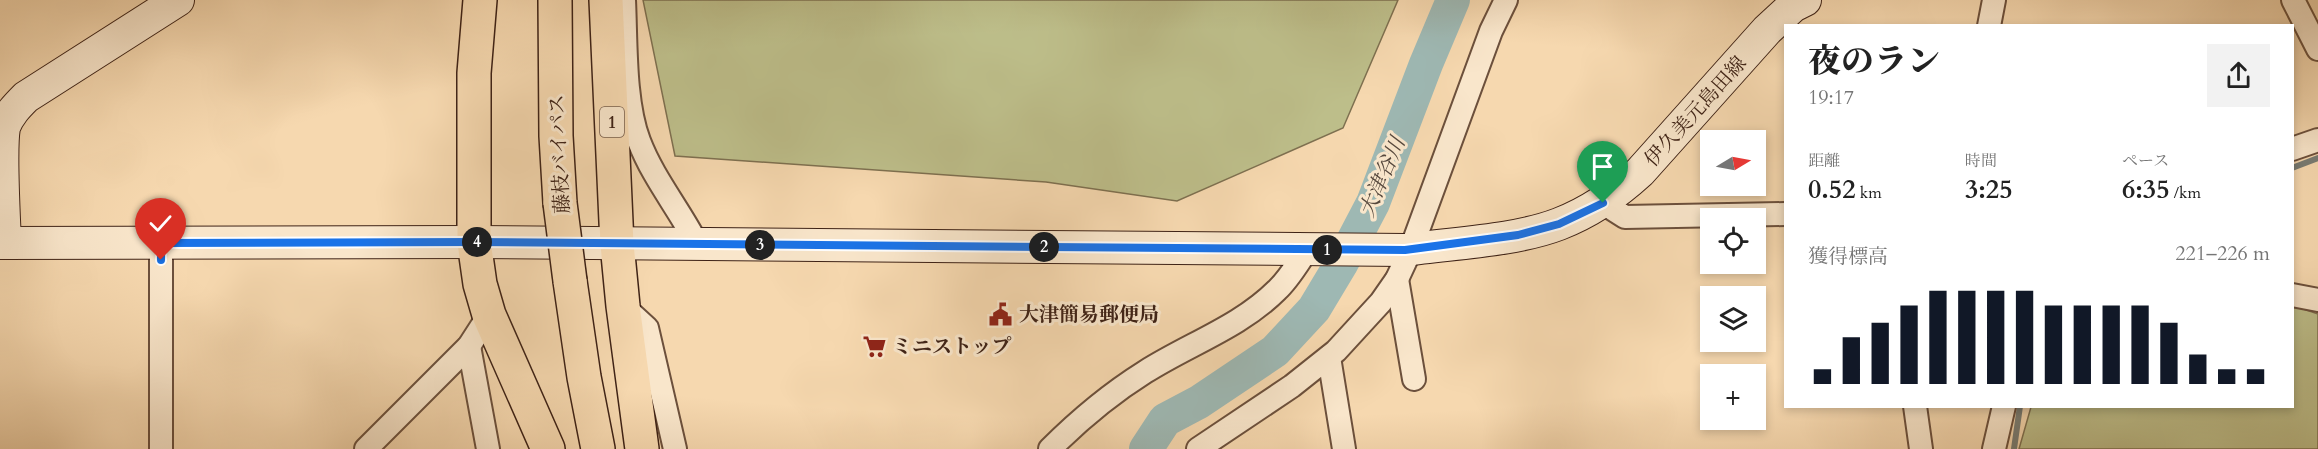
<!DOCTYPE html>
<html lang="ja">
<head>
<meta charset="utf-8">
<style>
  body { margin:0; font-family:Cardo,"Noto Serif JP",serif; background:#f2f2f2; color:#222; height:100vh; display:flex; flex-direction:column; font-size:22px; white-space:nowrap }
  * { box-sizing:border-box; margin:0 }
  p { font-size:20px; color:#767676 }
  .icon { flex:none; width:33px; height:33px; fill:none; stroke:currentColor; stroke-width:2; stroke-linecap:round; stroke-linejoin:round }
  .map { position:relative; flex:1; overflow:hidden }
  .drawer { position:absolute; left:1784px; top:24px; width:510px; height:384px; display:flex; flex-direction:column; background:#fff; border-radius:0px; box-shadow:0 3px 9px #0003 }
  .drawer>* { flex:none }
  .needle { width:39px; rotate:80deg }
  .buttons { position:absolute; left:1700px; top:130px; display:grid; gap:12px }
  .buttons a { display:grid; place-items:center; width:66px; height:66px; border-radius:0px; background:#fff; box-shadow:0 3px 9px #0003; font-size:30px }
  .pin { position:absolute; display:grid; place-items:center; width:51px; height:51px; color:#fff; margin:-62px -26px; border-radius:50% 50% 50% 0; rotate:-45deg; box-shadow:0 0 6px #0007 }
  .pin .icon { rotate:45deg }
  .km { position:absolute; width:30px; height:30px; margin:-15px; border-radius:50%; background:#222; color:#fff; font-size:16px; line-height:30px; text-align:center }
  .round { display:grid; place-items:center; flex:none; width:63px; height:63px; border-radius:0px; background:#f2f2f2 }
  .headline { display:flex; align-items:center; justify-content:space-between; height:102px; padding:0 24px }
  h1 { font-size:33px; font-weight:800; line-height:45px }
  .stats { display:grid; grid-template-columns:repeat(3,1fr); gap:9px; height:102px; padding:6px 24px }
  .stats div { display:grid; align-content:center }
  .stats b { font-size:26px; font-weight:800 }
  .stats small { font-size:16px; font-weight:400 }
  .stats p { font-size:16px }
  .chart { height:168px; padding:12px 24px }
  .chart p { display:flex; justify-content:space-between }
  .chart svg { width:100%; height:108px; margin-top:6px; stroke:#111827; stroke-width:6 }
  .map>svg:first-child { display:block }
  .green { fill:#bdbe8a; stroke:#7e7050; stroke-width:1.5 }
  .lines { fill:none; stroke-linecap:round; stroke-linejoin:round }
  .stream { stroke:#787c74; stroke-width:6 }
  .river { stroke:#9eb8b3; stroke-width:34 }
  .street-casing { stroke:#6c503c; stroke-width:26 }
  .secondary-casing { stroke:#3e2216; stroke-width:34 }
  .highway-casing { stroke:#3e2216; stroke-width:36 }
  .street { stroke:#f9e6cb; stroke-width:22 }
  .secondary { stroke:#f9e6cb; stroke-width:32 }
  .highway { stroke:#f6d8af; stroke-width:33 }
  .highway-bridge-casing { stroke:#3e2216; stroke-width:36; stroke-linecap:butt }
  .highway-bridge { stroke:#f6d8af; stroke-width:33 }
  .route-casing { stroke:#fff; stroke-width:12 }
  .route { stroke:#1a73e8; stroke-width:8 }
  .labels { text-anchor:middle; stroke-width:6; stroke-linejoin:round; paint-order:stroke }
  .shield { fill:#f9e6cb; stroke:#765d4c; stroke-width:1.5 }
  .shield-label { font-size:18px; font-weight:bold; fill:#3e2216 }
  .street-label { font-size:20px; fill:#3e2216; stroke:#f9e6cb }
  .poi-label { font-size:20px; font-weight:bold; fill:#3e2216; stroke:#f9e6cb; text-anchor:start }
  .water-label { font-size:21px; font-style:italic; fill:#56483d; stroke:#f9e6cb }
</style>
</head>
<body>
<div class="map">
<svg width="2318" height="449" viewBox="0 0 2318 449">
  <rect width="100%" height="100%" fill="#f6d8af"/>
  <filter id="stains"><feTurbulence type="fractalNoise" baseFrequency=".00333" numOctaves="4"/><feColorMatrix values="0 0 0 0 .2 0 0 0 0 .09 0 0 0 0 .02 0 0 0 .5 -.17"/></filter>
  <radialGradient id="worn" r=".72"><stop offset=".6" stop-color="#630" stop-opacity="0"/><stop offset="1" stop-color="#630" stop-opacity=".3"/></radialGradient>
  <!-- green -->
  <g class="green">
    <path d="M643,0H1398L1343,128L1177,201L1046,182L675,156Z"/>
    <path d="M2292,305L2318,314V449H2019L2031,407L2292,406Z"/>
  </g>
  <g class="lines">
    <!-- stream -->
    <g class="stream">
      <path d="M2292,168L2318,158"/>
      <path d="M2014,449L2020,406"/>
    </g>
    <!-- river -->
    <path class="river" d="M1146,449L1165,420L1199,402L1275,351L1314,309L1341,264L1373,203L1426,64L1453,0"/>
    <defs>
      <g id="street">
        <path d="M624,0C626,42 624,102 639,141C653,178 679,209 697,244"/>
        <path d="M2293,0L2318,49"/>
        <path d="M1989,26L1994,0"/>
        <path d="M2292,149L2318,140"/>
        <path d="M1603,203L1625,217L1785,214"/>
        <path d="M1397,279L1414,379"/>
        <path d="M2292,295L2318,300"/>
        <path d="M623,306L647,328L675,449"/>
        <path d="M469,346L488,449"/>
        <path d="M1329,357L1344,449"/>
        <path d="M1915,406L1921,449"/>
        <path d="M161,449V243"/>
        <path d="M366,449L469,346L489,315"/>
        <path d="M1050,449C1079,420 1110,394 1145,372C1189,344 1240,327 1277,290C1289,279 1298,263 1307,250"/>
        <path d="M1198,449L1292,386L1336,351L1381,302L1397,279L1411,249L1491,31L1506,0"/>
        <path d="M1994,449L2004,406"/>
      </g>
      <g id="secondary">
        <path d="M0,243L474,242L1405,250C1452,243 1515,241 1559,224C1590,212 1616,194 1640,172L1767,30L1793,6L1805,0"/>
        <path d="M5,243C4,216 0,150 4,127C9,114 17,106 26,97L178,0"/>
      </g>
      <g id="highway">
        <path d="M480,0L474,73V242L480,284L489,315L548,449"/>
        <path d="M555,0L556,136L560,203"/>
        <path d="M606,0L617,244L623,306L642,449"/>
        <path d="M570,281L584,377L598,449"/>
      </g>
    </defs>
    <!-- street casing -->
    <use href="#street" class="street-casing"/>
    <!-- secondary casing -->
    <use href="#secondary" class="secondary-casing"/>
    <!-- highway casing -->
    <use href="#highway" class="highway-casing"/>
    <!-- street -->
    <use href="#street" class="street"/>
    <!-- secondary -->
    <use href="#secondary" class="secondary"/>
    <!-- highway -->
    <use href="#highway" class="highway"/>
    <defs>
      <path id="highway-bridge" d="M560,203L570,281"/>
    </defs>
    <!-- highway-bridge casing -->
    <use href="#highway-bridge" class="highway-bridge-casing"/>
    <!-- highway-bridge -->
    <use href="#highway-bridge" class="highway-bridge"/>
  </g>
  <g class="lines">
    <defs>
      <path id="route" d="M161,260V243L474,242L1405,250L1518,235L1559,224L1603,203"/>
    </defs>
    <!-- route casing -->
    <use href="#route" class="route-casing"/>
    <!-- route -->
    <use href="#route" class="route"/>
  </g>
  <!-- icons -->
  <defs>
    <symbol id="civic-bare" viewBox="-9 -9 18 18"><path d="M-.6-6.5H3V-4.5H.6V-3L4-1V1h2V6H-6V1h2V-1L-.6-3ZM-1.2 2.5V6h2.4V2.5Z" fill="#8f2418" stroke="#f9e6cb" stroke-width="2.5" paint-order="stroke"/></symbol>
    <symbol id="supermarket-bare" viewBox="-9 -9 18 18"><path d="M-6-5.5h2.5l.6 2H6L4.5 2H-2.5L-4.4-4H-6ZM-1.5 3.2a1.3 1.3 0 1 0 .1 0ZM3 3.2a1.3 1.3 0 1 0 .1 0Z" fill="#8f2418" stroke="#f9e6cb" stroke-width="2.5" paint-order="stroke"/></symbol>
  </defs>
  <g fill-rule="evenodd">
    <use href="#civic-bare" x="984" y="298" width="33" height="33"/>
    <use href="#supermarket-bare" x="858" y="330" width="33" height="33"/>
  </g>
  <g class="labels">
    <!-- shield labels -->
    <rect class="shield" x="600" y="107" width="24" height="30" rx="4.5"/>
    <g class="shield-label">
      <text x="612" y="128">1</text>
    </g>
    <!-- street labels -->
    <g class="street-label">
      <text transform="translate(1695 111) rotate(-48)" y="7">伊久美元島田線</text>
      <text transform="translate(559 154) rotate(-93)" y="7">藤枝バイパス</text>
    </g>
    <!-- poi labels -->
    <g class="poi-label">
      <text x="1019" y="321">大津簡易郵便局</text>
      <text x="892" y="353">ミニストップ</text>
    </g>
    <!-- water labels -->
    <g class="water-label">
      <text transform="translate(1382 177) rotate(-67)" y="7">大津谷川</text>
    </g>
  </g>
  <rect width="100%" height="100%" filter="url(#stains)"/>
  <rect width="100%" height="100%" fill="url(#worn)"/>
</svg>
<div class="buttons">
<a><svg class="needle" viewBox="-14 -14 28 28"><path d="M0-13l5 13h-10z" fill="#e53935"/><path d="M0 13l5-13h-10z" fill="#767676"/></svg></a>
<a><svg class="icon" aria-label="locate" viewBox="0 0 24 24"><circle cx="12" cy="12" r="6"/><path d="M12 2v4M12 18v4M2 12h4M18 12h4"/></svg></a>
<a><svg class="icon" aria-label="layers" viewBox="0 0 24 24"><path d="M12 4l9 5-9 5-9-5zM3 14l9 5 9-5"/></svg></a>
<a>+</a>
</div>
<div class="pin" style="left:1603px;top:203px;background:#1e9e55"><svg class="icon" aria-label="arrive" viewBox="0 0 24 24"><path d="M6 21V4h12l-3 4 3 4H6"/></svg></div>
<div class="pin" style="left:161px;top:260px;background:#d93025"><svg class="icon" aria-label="check" viewBox="0 0 24 24"><path d="M5 12l5 5 9-10"/></svg></div>
<b class="km" style="left:1327px;top:250px">1</b>
<b class="km" style="left:1044px;top:247px">2</b>
<b class="km" style="left:760px;top:245px">3</b>
<b class="km" style="left:477px;top:242px">4</b>
<section class="drawer">
<div class="headline"><div><h1>夜のラン</h1><p>19:17</p></div><a class="round"><svg class="icon" aria-label="share" viewBox="0 0 24 24"><path d="M12 15V3M7 8l5-5 5 5M5 13v7h14v-7"/></svg></a></div>
<div class="stats">
<div><p>距離</p><b>0.52<small> km</small></b></div>
<div><p>時間</p><b>3:25</b></div>
<div><p>ペース</p><b>6:35<small> /km</small></b></div>
</div>
<div class="chart"><p><span>獲得標高</span>221–226 m</p>
<svg viewBox="0 0 160 44" preserveAspectRatio="none"><path d="M5 44V38M15 44V25M25 44V19M35 44V12M45 44V6M55 44V6M65 44V6M75 44V6M85 44V12M95 44V12M105 44V12M115 44V12M125 44V19M135 44V32M145 44V38M155 44V38"/></svg>
</div>
</section>
</div>
</body>
</html>
